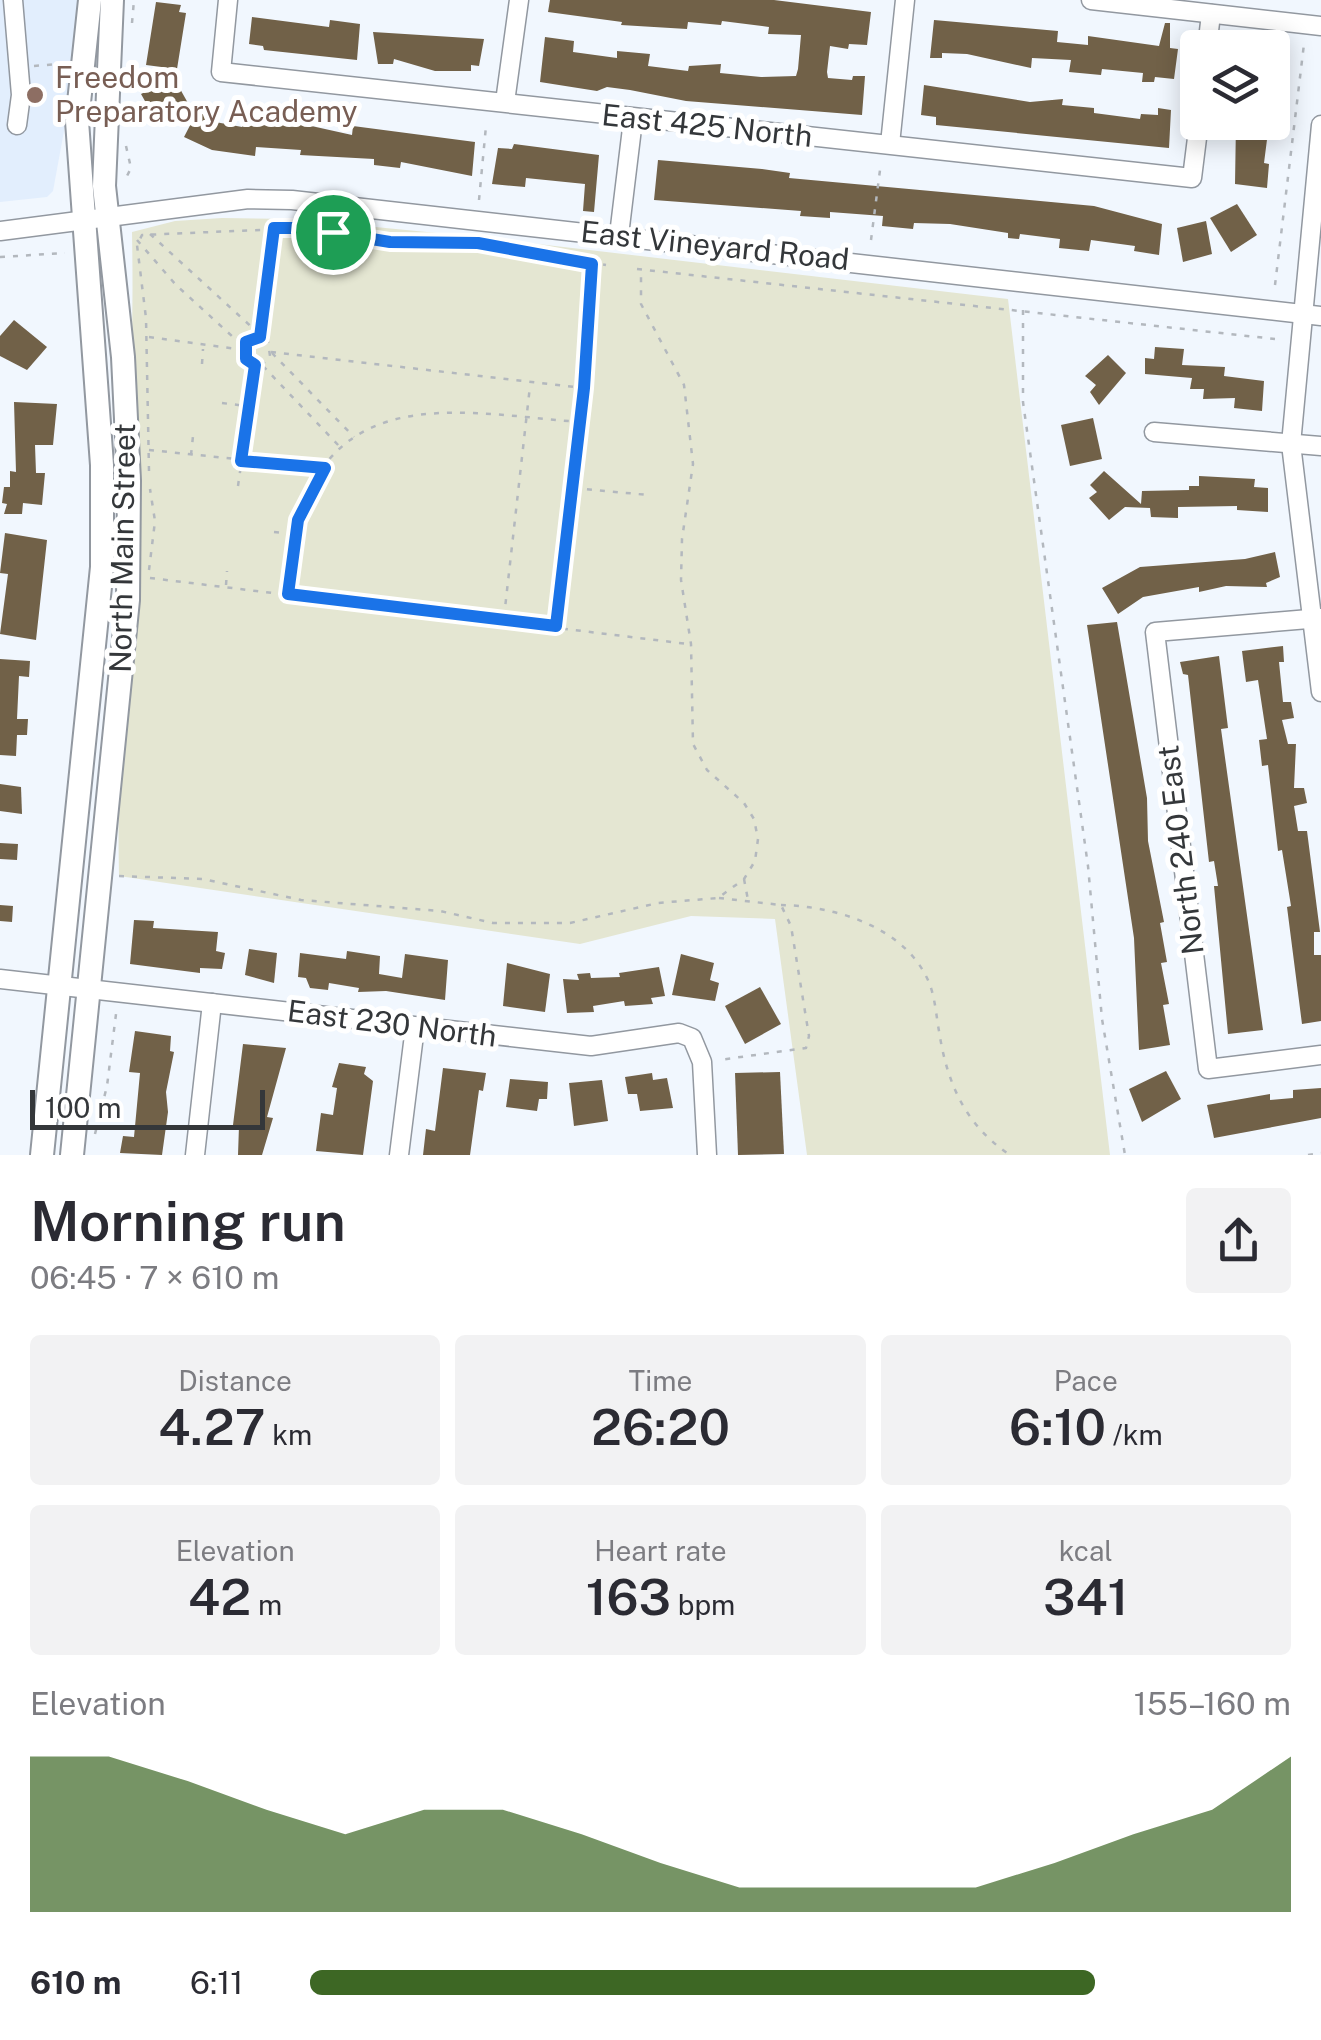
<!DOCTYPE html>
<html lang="en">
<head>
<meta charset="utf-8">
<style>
  body { margin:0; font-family:"Public Sans",sans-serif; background:#f2f2f3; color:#2b2b33; height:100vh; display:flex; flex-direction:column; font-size:38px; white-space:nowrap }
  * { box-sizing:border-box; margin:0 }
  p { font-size:32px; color:#7c7c81 }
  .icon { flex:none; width:55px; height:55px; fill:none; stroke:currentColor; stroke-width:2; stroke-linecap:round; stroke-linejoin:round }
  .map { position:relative; height:1155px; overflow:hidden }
  .side { display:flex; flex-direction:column; background:#fff; flex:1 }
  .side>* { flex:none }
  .tools { position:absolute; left:1180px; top:30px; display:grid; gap:20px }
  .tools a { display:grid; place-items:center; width:110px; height:110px; border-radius:10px; background:#fff; box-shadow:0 5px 25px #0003; font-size:50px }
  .scale { position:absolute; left:30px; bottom:25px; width:235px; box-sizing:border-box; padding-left:10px; border:5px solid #34373a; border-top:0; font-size:28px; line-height:35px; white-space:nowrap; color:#34373a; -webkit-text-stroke:8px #fff; paint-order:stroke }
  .pin { position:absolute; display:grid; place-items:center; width:85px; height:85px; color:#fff; margin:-42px; border:5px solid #fff; border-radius:50%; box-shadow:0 2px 10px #0007 }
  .round { display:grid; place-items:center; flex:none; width:105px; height:105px; border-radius:10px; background:#f2f2f3 }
  .headline { display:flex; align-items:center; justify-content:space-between; height:170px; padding:0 30px }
  h1 { font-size:55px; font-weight:600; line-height:75px }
  .figures { display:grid; grid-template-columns:repeat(3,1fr); gap:15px; height:170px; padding:10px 30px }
  .figures div { display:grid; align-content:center; border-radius:10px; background:#f2f2f3; text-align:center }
  .figures b { font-size:50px; font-weight:600 }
  .figures small { font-size:28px; font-weight:400 }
  .figures p { font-size:28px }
  .chart { height:280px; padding:20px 30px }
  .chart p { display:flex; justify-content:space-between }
  .chart svg { width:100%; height:180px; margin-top:10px; fill:#3d6724; opacity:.7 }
  ul { padding:0 30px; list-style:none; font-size:32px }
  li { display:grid; grid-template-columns:160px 120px 1fr; align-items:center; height:75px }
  li i { height:25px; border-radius:12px; background:#3d6724 }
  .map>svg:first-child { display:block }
  .built { fill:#e2eefd }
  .green { fill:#e4e6d2 }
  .building { fill:#716148 }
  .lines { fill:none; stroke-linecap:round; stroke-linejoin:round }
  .minor-casing { stroke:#9298a0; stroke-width:21 }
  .major-casing { stroke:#9298a0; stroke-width:26 }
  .path { stroke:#b3b8be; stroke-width:2.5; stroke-dasharray:5 8; stroke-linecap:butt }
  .minor { stroke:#fff; stroke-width:18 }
  .major { stroke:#fff; stroke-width:22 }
  .route-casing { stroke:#fff; stroke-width:20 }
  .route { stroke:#1a73e8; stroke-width:12 }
  .education-dot { fill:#8d6e63; stroke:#fff; stroke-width:4 }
  .labels { text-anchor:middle; stroke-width:10; stroke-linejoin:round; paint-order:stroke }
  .education-label { font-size:30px; fill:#785e54; stroke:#fff; text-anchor:start }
  .street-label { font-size:30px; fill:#34373a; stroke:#fff }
</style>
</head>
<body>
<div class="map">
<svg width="1321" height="1155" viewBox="0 0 1321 1155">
  <rect width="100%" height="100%" fill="#f1f7fe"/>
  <!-- built -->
  <path class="built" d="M0,0H88L53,191L47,197L0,202Z"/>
  <!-- green -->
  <path class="green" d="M222,218L293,219L478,237L1008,299L1110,1155H807L775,919L691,916L580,944L119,876C115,661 136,447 132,232L175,221Z"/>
  <!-- building -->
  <g class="building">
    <path d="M550,0H774L871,12L867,45L849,44L848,49L830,46L827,72L828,78L852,80L853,76H865L862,115L686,101L630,90L607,87L597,91L540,82L545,37L574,41L573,52L617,58V51L650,54L648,66L688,71L689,66L721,64L720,73L761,77L796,76L798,69L801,35L768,34L769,27L722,21L721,25L688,22L687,29L621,25L622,22L548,12Z"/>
    <path d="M156,2L181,5L179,12L186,13L177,69L146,65Z"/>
    <path d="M252,17L329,27L330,20L360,24L357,60L264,50L263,46L249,44Z"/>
    <path d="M934,20L1058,31L1057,42L1088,45V36L1159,46L1165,23H1170V48L1178,49L1174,79L1155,77L1154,82H1142L1143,73L1102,69L1101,75L1069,72L1071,60L1032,58L1031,68L967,54L942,53V58H930Z"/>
    <path d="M373,32L484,39L479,66L471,65V71H435L394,59L393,64H378Z"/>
    <path d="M174,78L189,105L158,124L141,94Z"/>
    <path d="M924,85L1030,102L1063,99L1062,105L1094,108V113L1140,119L1141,114L1158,115V108L1171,110L1169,148L936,125V117L921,115Z"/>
    <path d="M199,108L213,116L210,121L242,127V124L280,126V119L352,135L353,126L475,142L472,176L401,162L400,168L374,165V159L300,155L301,150L256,147L255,156L212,150L184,137Z"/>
    <path d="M1236,122L1269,124L1264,163L1269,164L1267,188L1235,184Z"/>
    <path d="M514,144L599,155L594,212L583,211L585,184L526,178L525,187L492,184L498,148L512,149Z"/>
    <path d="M658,160L762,169L790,173L789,178L1094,206L1162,224L1159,255L1134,251L1135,246L1091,240L1089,251L1059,248L1060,239L1020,234L1019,239L1008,238V233L950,224L914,223L913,229L882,226L883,216L830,212V218L800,216L801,211L654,200Z"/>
    <path d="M1237,204L1257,235L1231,252L1210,218Z"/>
    <path d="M1206,221L1212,254L1183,262L1177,228Z"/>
    <path d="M14,320L47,347L27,370L0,356V336Z"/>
    <path d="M1155,347L1184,349L1182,365L1225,367L1224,376L1264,381L1262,411L1234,408L1235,398L1203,399L1204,389H1190L1192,378L1145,374V358L1154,359Z"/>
    <path d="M1108,355L1126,373L1099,405L1090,392L1096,385L1085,376Z"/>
    <path d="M14,402L57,404L53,445H35L36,473H45L42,505L23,503L22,514H4L7,504L2,503L4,487H10V471L16,472Z"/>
    <path d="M1093,418L1102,459L1070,466L1061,425Z"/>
    <path d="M1104,471L1141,504L1142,491L1189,490V486H1199V476L1255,479L1254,487L1268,488V512L1237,510V506L1178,507V518L1151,517L1150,508L1125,507L1109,520L1089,498L1097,492L1090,485Z"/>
    <path d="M5,533L47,540L36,640L0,634L8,574L0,573Z"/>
    <path d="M1275,552L1280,577L1266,583L1267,587L1226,586L1199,592V587L1143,597L1118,614L1102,588L1140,567L1245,559Z"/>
    <path d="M1117,622L1147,798L1148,841L1164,922L1160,923L1167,962L1161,963L1169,1004L1163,1005L1170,1045L1139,1050L1134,938L1087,625Z"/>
    <path d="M1283,646L1284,662H1279L1283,702H1291L1294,718L1282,720L1288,744H1296L1294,788H1304L1307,803L1294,806L1298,831H1307L1320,932H1314V955H1321V1021L1302,1024L1287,907L1291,906L1282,850L1278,851L1268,765L1262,766L1259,740L1267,739L1258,680L1246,682L1242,651Z"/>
    <path d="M1219,656L1228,728L1221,729L1263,1030L1228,1034L1214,886H1218L1214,861L1209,862L1188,675L1183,674L1180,662Z"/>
    <path d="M0,659L30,661L29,677L19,676L17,719H28L27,735H17L16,756L0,755Z"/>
    <path d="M0,784L21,787L22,814L0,811Z"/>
    <path d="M0,843L18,844L17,860L0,859Z"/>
    <path d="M0,905L13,906L12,922L0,921Z"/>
    <path d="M134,920L154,921L153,928L218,932L216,951L225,953L222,969L200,968V973L130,964Z"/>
    <path d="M249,949L277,953L274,983L245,975Z"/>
    <path d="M347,951L380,956L379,974L402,978L405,954L448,960L445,1000L386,991L358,992L359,988L329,983L328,990L310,988L306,978L298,977L300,953L346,959Z"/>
    <path d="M681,954L714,963L710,980L719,983L715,1001L672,995Z"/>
    <path d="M507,963L550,974L545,1012L503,1006Z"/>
    <path d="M659,967L665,996L651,998L653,1004L625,1006L624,1001L593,1006L594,1012L567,1013L563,979L579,980L577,974L590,973L591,978L620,977L619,973Z"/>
    <path d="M760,987L781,1024L745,1044L725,1006Z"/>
    <path d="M135,1031L171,1036L170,1051L174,1052L166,1092L168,1112L162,1155L120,1153L123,1136L134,1137L140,1073L129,1072Z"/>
    <path d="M243,1044L286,1048L267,1117L273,1118L262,1155H238L239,1126L233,1125Z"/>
    <path d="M339,1063L366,1067L364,1074L373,1081L363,1155L316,1151L321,1113L333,1115L337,1088L332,1087Z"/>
    <path d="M443,1068L486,1073L483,1091L479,1090L470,1155H423L426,1129L435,1131Z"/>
    <path d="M1166,1071L1181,1099L1142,1122L1129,1089Z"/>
    <path d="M780,1072L784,1154L738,1155L735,1073Z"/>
    <path d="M652,1073L653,1080L667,1078L673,1108L640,1111L637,1094H628L625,1077Z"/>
    <path d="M510,1079L548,1082L547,1099H539L537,1111L506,1107Z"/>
    <path d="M602,1080L608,1121L574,1126L569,1083Z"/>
    <path d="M1321,1088V1118L1214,1138L1207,1105L1270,1094V1100L1293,1098V1090Z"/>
  </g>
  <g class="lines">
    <defs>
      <g id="minor">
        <path d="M13,0L21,95L17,125"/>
        <path d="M228,0L221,72L1192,178L1199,122"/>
        <path d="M1091,0L1321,26"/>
        <path d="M1207,48L1211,14"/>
        <path d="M505,102L519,0"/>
        <path d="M1321,125L1291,444L1321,692"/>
        <path d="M890,144L905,0"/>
        <path d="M0,231L248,199L292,200L1321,316"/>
        <path d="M619,235L633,120"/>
        <path d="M1154,432L1321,446"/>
        <path d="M1321,618L1155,632L1208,1069L1321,1055"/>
        <path d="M0,979L591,1046L679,1033L692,1038L702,1062L707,1155"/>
        <path d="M195,1155L212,1003"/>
        <path d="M399,1155L415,1027"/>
      </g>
      <g id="major">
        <path d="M42,1155L102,567V465L77,121L90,0"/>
        <path d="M72,1155L128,600L129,481L123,357L104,186L112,0"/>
      </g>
    </defs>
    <!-- minor casing -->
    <use href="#minor" class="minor-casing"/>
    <!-- major casing -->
    <use href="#major" class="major-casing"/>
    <!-- path -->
    <g class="path">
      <path d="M132,23L134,0"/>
      <path d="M34,66L60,64"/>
      <path d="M126,146L131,168L126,178"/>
      <path d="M479,200L486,126"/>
      <path d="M150,234L268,342L270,356L262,365L246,359V342L260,337"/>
      <path d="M137,240L176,285L244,347"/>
      <path d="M871,240L880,170"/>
      <path d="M0,257L65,253"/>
      <path d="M637,269L1275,339"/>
      <path d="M1275,285L1304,44"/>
      <path d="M1023,310V402L1088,866L1102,1019L1125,1155"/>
      <path d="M260,335L273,229"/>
      <path d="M149,337L244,350"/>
      <path d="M271,352L584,388L592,265"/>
      <path d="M272,353L354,437"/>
      <path d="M202,364L203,349"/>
      <path d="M263,366L340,447"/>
      <path d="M222,403L246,406"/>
      <path d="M149,450L323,468"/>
      <path d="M191,455L193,436"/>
      <path d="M149,471L146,318L137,245L142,235L305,228L390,242L478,243L606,265"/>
      <path d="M238,486L255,367"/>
      <path d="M574,488L648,495"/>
      <path d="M274,532L295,534"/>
      <path d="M149,570L155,521L150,489"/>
      <path d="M150,578L688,644"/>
      <path d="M226,585L227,571"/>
      <path d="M289,593C291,568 292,541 299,517C341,381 471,414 580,422"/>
      <path d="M504,617L530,386"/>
      <path d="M556,624L584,389"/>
      <path d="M119,876L203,879L301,900L440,911L493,923H570L658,903L718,898L744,879L755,861L758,839L754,819L744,803L707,770L693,744L691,644L681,580L682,539L693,464L684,385L641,304V270"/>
      <path d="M744,879L748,900"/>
      <path d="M719,898L781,905L791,926L809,1036L806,1048L719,1060"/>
      <path d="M781,905C834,906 902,926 927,978C935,994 936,1015 939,1031C947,1083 965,1125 1010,1155"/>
      <path d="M95,1134L107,1086L116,1014"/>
      <path d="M1308,1155L1321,1153"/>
    </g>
    <!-- minor -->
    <use href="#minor" class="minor"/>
    <!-- major -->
    <use href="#major" class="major"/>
  </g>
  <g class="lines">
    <defs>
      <path id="route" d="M274,228H304L390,242L478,243L592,264L584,388L556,626L288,594L298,520L325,468L241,461L255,365L246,359V342L260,337Z"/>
    </defs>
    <!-- route casing -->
    <use href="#route" class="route-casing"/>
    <!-- route -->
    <use href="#route" class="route"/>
  </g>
  <!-- markers -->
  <circle class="education-dot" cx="35" cy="95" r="10"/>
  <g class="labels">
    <!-- education labels -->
    <g class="education-label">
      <text x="55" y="88">Freedom<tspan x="55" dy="34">Preparatory Academy</tspan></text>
    </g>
    <!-- street labels -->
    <g class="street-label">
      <text transform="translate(707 126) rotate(6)" y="10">East 425 North</text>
      <text transform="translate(715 246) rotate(6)" y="10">East Vineyard Road</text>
      <text transform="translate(123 548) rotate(-89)" y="10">North Main Street</text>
      <text transform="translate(1181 850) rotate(-97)" y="10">North 240 East</text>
      <text transform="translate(392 1024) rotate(7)" y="10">East 230 North</text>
    </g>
  </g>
</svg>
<div class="tools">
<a><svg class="icon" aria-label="layers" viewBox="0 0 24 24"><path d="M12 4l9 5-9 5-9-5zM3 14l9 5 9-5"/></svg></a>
</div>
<div class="scale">100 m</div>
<div class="pin" style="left:333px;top:232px;background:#1e9e55"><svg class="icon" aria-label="arrive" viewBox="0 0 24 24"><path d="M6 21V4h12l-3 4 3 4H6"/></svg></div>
</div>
<section class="side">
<div class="headline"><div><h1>Morning run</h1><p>06:45 · 7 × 610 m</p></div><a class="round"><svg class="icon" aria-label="share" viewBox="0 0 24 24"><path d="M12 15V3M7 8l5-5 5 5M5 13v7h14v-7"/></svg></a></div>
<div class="figures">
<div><p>Distance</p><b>4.27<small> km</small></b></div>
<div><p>Time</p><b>26:20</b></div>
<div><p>Pace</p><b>6:10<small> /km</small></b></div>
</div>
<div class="figures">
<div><p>Elevation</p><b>42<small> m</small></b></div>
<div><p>Heart rate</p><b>163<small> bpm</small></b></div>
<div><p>kcal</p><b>341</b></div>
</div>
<div class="chart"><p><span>Elevation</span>155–160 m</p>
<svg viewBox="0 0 160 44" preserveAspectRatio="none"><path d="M0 44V6L10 6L20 12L30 19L40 25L50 19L60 19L70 25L80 32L90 38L100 38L110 38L120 38L130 32L140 25L150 19L160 6V44z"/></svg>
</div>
<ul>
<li><b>610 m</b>6:11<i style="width:80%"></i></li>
</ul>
</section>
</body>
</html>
